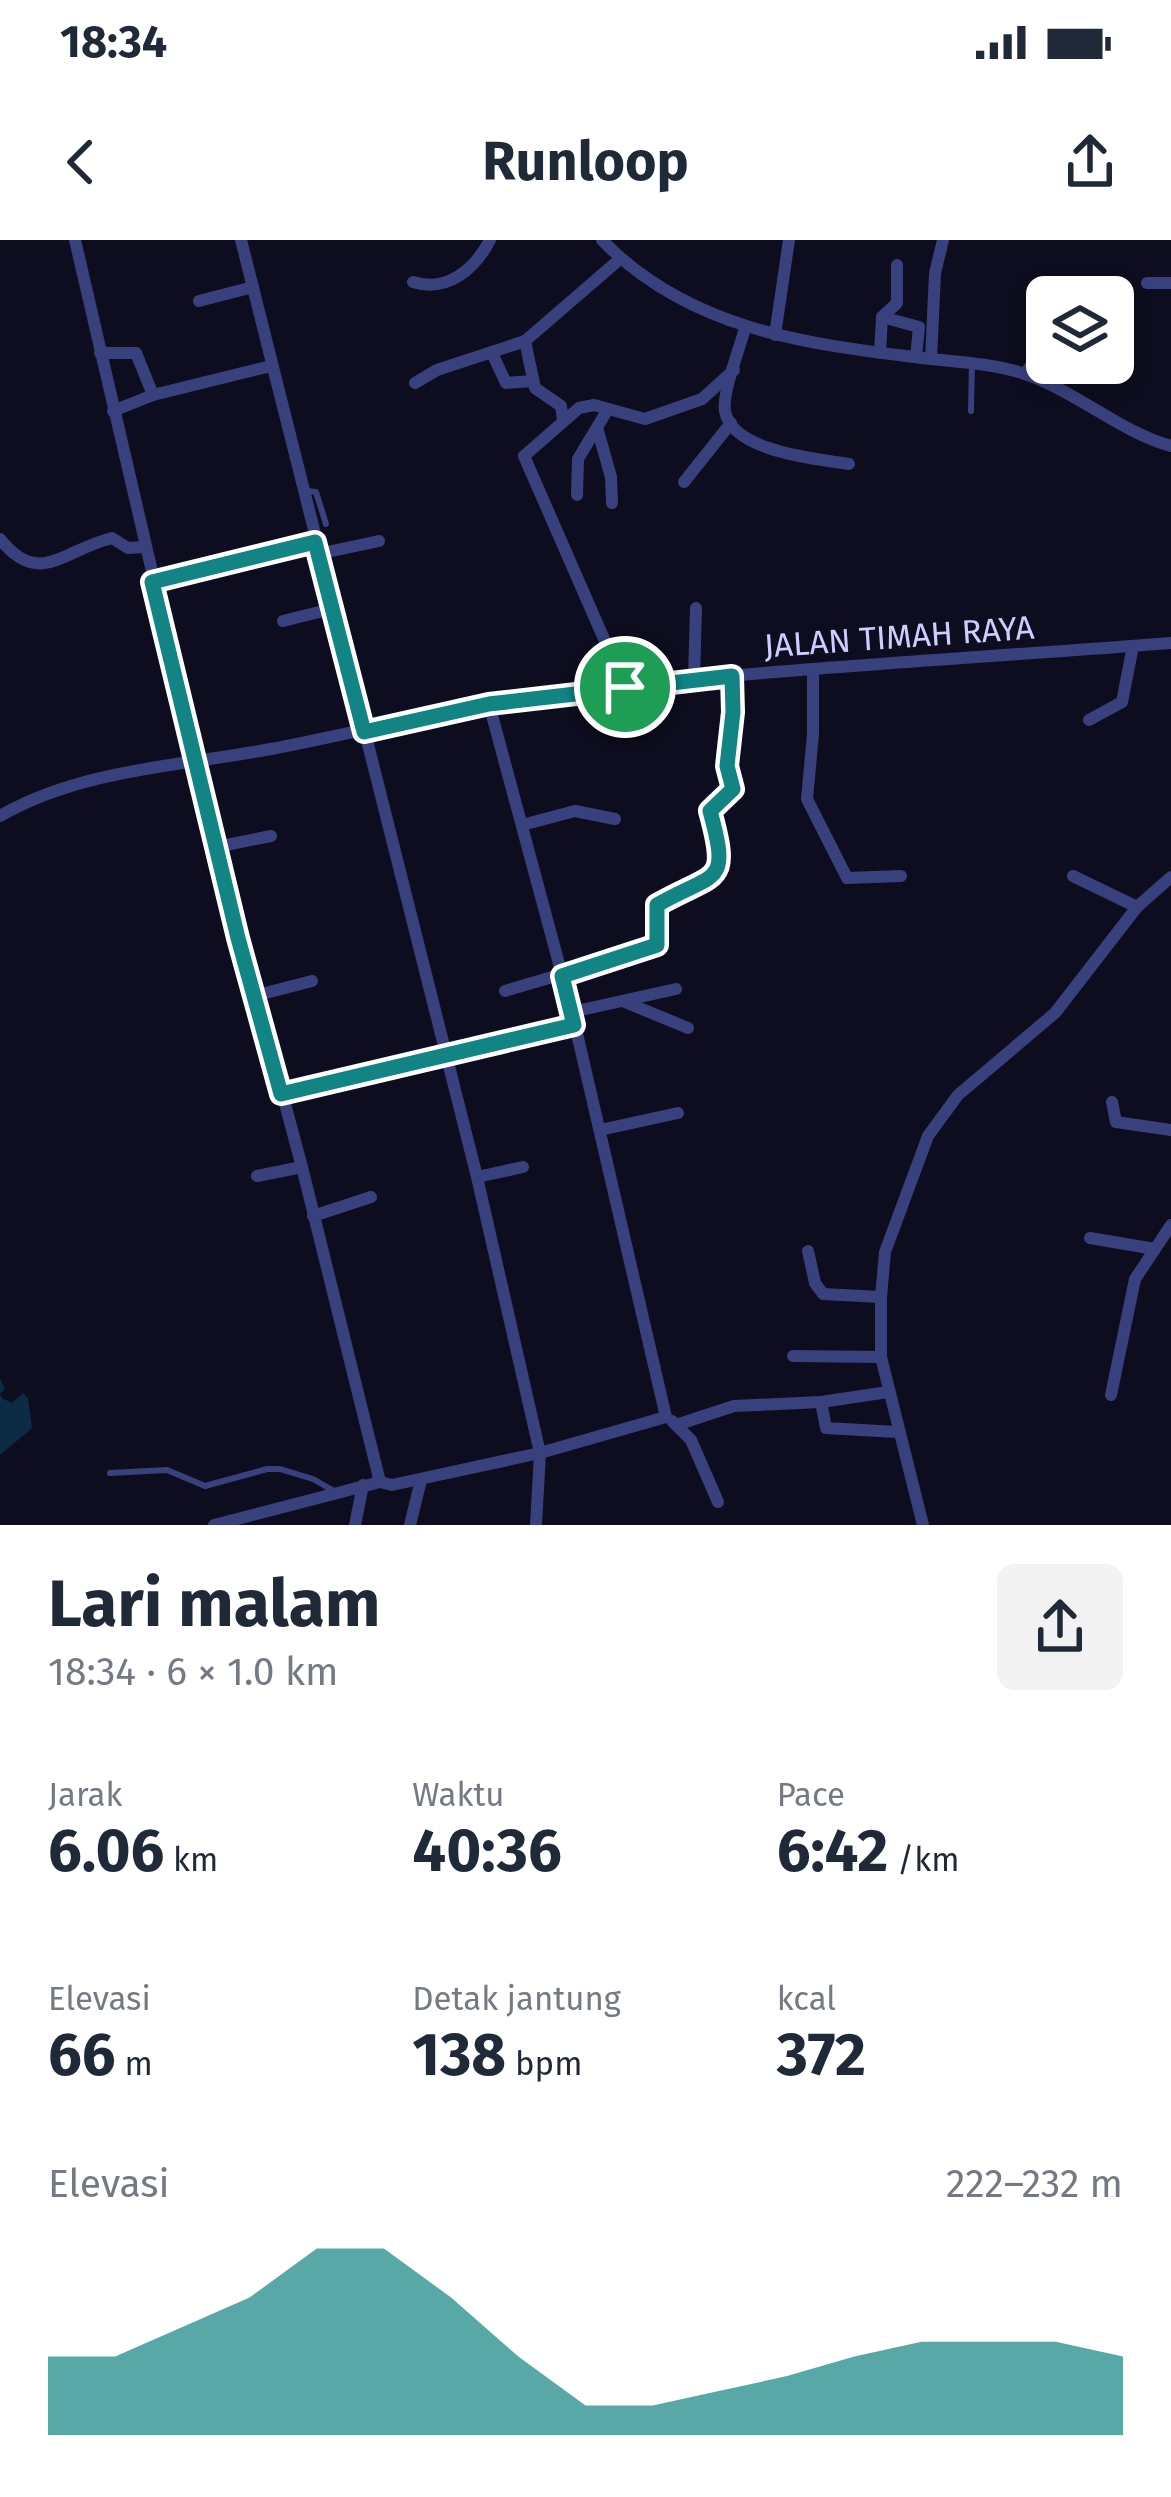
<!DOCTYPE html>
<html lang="id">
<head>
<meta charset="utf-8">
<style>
  body { margin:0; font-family:"Fira Sans",sans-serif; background:#f2f2f3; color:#1f2937; height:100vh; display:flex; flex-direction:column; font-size:45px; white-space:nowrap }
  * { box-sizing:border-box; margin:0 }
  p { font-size:39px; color:#747a83 }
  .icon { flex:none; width:66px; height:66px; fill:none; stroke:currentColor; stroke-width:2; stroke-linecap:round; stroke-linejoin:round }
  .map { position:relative; height:1285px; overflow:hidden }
  .drawer { display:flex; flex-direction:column; background:#fff; flex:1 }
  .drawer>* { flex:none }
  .fabs { position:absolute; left:1026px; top:36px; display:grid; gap:24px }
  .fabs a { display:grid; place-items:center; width:108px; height:108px; border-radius:18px; background:#fff; box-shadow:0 6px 18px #0003; font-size:60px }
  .pin { position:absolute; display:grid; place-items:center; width:102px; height:102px; color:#fff; margin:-51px; border:6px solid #fff; border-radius:50%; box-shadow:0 3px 12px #0007 }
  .round { display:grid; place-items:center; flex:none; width:126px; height:126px; border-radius:18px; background:#f2f2f3 }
  .headline { display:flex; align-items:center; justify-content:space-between; height:204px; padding:0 48px }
  h1 { font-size:66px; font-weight:700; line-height:90px }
  .metrics { display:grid; grid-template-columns:repeat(3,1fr); gap:18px; height:204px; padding:12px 48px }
  .metrics div { display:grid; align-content:center }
  .metrics b { font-size:60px; font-weight:700 }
  .metrics small { font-size:33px; font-weight:400 }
  .metrics p { font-size:33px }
  .chart { height:336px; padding:24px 48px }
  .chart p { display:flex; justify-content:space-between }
  .chart svg { width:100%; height:216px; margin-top:12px; fill:#128484; opacity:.7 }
  .status { display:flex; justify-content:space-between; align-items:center; height:84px; padding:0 60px; background:#fff; direction:ltr }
  .status svg { height:33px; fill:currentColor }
  header { display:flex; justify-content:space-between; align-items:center; height:156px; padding:0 48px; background:#fff; font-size:54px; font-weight:700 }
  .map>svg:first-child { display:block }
  .water { fill:#0c2b44 }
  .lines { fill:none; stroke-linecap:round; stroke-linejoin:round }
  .service { stroke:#38417e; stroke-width:6 }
  .minor { stroke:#38417e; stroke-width:12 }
  .route-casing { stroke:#fff; stroke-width:24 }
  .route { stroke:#128484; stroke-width:15 }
  .labels { text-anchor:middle; stroke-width:9; stroke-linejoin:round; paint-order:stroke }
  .street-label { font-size:33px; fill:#ccceff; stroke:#0d0d1f }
</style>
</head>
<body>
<div class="status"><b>18:34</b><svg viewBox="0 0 49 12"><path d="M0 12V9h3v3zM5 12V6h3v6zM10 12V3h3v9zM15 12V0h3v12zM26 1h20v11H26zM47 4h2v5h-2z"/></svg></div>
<header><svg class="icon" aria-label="back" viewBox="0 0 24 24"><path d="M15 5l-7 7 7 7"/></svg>Runloop<svg class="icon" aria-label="share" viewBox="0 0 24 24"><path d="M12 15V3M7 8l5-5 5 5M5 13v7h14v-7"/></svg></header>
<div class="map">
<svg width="1171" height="1285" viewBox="0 0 1171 1285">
  <rect width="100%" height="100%" fill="#0d0d1f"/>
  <!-- water -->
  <path class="water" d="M0,1139L5,1149L0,1154L2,1158L12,1163L23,1153L28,1158L32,1188L0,1215Z"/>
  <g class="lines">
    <!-- service -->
    <g class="service">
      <path d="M971,171L972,121"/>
      <path d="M306,251L316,252L326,284"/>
      <path d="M110,1233L167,1230L205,1246L267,1229H280L313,1239L334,1251"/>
    </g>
    <!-- minor -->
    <g class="minor">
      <path d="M75,0L216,607L302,927L380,1242L392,1245L540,1213L666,1177L572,772L489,464"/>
      <path d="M241,0L477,937L540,1213L536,1285"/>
      <path d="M602,0C688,89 805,104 922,118C957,122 989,123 1022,133C1075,150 1118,191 1171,206"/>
      <path d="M413,42C447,53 475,29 490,0"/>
      <path d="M1147,43H1171"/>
      <path d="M199,61L253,47"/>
      <path d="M882,77L919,87L916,117"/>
      <path d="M745,88C740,108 722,152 725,171C732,212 818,219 849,224"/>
      <path d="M775,95L789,0"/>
      <path d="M100,113H136L153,155"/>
      <path d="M492,113L506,143L533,141"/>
      <path d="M880,113L882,77L897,63V25"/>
      <path d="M931,119L935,33L943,0"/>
      <path d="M1070,123L1083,129"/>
      <path d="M1025,134L1047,102"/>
      <path d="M415,143L437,130L525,101"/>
      <path d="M113,171L153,155L271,126"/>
      <path d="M563,180L561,166L535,148L525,101L620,19"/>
      <path d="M598,191L611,237L612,263"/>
      <path d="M684,242L731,183"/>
      <path d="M577,255L578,219L608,169"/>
      <path d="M0,299C39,348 63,310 112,298L128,308L144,307"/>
      <path d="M318,314L379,301"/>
      <path d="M152,342L315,302"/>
      <path d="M283,381L331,369"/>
      <path d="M813,431V494L807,559L847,638L901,636"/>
      <path d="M694,439L696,368"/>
      <path d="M625,447L524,216L579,168L594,165L645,179L702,159L734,130"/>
      <path d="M1089,480L1122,462L1133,406"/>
      <path d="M0,576C81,529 181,526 271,509C366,491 460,465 556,454C760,429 966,419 1171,403"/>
      <path d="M522,585L575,571L615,579"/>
      <path d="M216,607L271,596"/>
      <path d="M1073,636L1137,667"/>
      <path d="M505,751L654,707L660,701L657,665L716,632L722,607L710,571L730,554L733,545L727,526L733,472L732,436"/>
      <path d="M254,756L312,741"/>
      <path d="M625,762L688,788"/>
      <path d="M572,772L676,749"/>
      <path d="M281,855L575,785"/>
      <path d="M1112,862L1116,882L1171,890"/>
      <path d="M600,890L678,873"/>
      <path d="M257,936L302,927"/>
      <path d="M477,937L523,927"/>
      <path d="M313,976L371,957"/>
      <path d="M1090,998L1155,1009"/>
      <path d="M808,1011L815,1043L823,1054L881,1057"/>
      <path d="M793,1116L881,1117"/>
      <path d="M1111,1155L1135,1039L1171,985"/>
      <path d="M821,1162L826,1188L897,1192"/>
      <path d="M672,1181L691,1200L718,1262"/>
      <path d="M679,1184L734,1166L821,1162L888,1152"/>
      <path d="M214,1285L380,1242"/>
      <path d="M355,1285L363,1245"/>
      <path d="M410,1285L421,1240"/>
      <path d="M923,1285L881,1117V1057L885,1012L928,896L958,855L1055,773L1137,667L1171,637"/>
    </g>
  </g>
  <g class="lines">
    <defs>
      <path id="route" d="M315,302L364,492L489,464L732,436L733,472L727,526L733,549L710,571C731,647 716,631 657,665V705L562,736L574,785L281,854L238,698L152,342Z"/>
    </defs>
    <!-- route casing -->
    <use href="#route" class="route-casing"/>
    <!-- route -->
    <use href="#route" class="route"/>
  </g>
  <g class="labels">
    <!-- street labels -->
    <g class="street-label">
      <text transform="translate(899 396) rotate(-4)" y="12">JALAN TIMAH RAYA</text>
    </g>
  </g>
</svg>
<div class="fabs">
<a><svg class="icon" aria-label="layers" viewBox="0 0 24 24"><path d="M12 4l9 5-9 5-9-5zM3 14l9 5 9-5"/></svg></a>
</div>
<div class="pin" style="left:625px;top:447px;background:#1e9e55"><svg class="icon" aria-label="arrive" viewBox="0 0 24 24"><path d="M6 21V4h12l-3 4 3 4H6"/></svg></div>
</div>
<section class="drawer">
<div class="headline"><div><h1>Lari malam</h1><p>18:34 · 6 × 1.0 km</p></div><a class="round"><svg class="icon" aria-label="share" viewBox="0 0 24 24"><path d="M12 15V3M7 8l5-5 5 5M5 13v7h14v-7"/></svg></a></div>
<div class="metrics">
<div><p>Jarak</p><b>6.06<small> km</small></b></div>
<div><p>Waktu</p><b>40:36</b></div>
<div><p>Pace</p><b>6:42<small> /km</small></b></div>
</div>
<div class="metrics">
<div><p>Elevasi</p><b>66<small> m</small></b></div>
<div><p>Detak jantung</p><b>138<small> bpm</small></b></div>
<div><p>kcal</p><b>372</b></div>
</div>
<div class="chart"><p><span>Elevasi</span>222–232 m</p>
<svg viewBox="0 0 160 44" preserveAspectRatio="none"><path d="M0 44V28L10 28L20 22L30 16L40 6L50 6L60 16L70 28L80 38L90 38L100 35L110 32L120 28L130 25L140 25L150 25L160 28V44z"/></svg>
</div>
</section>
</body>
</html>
